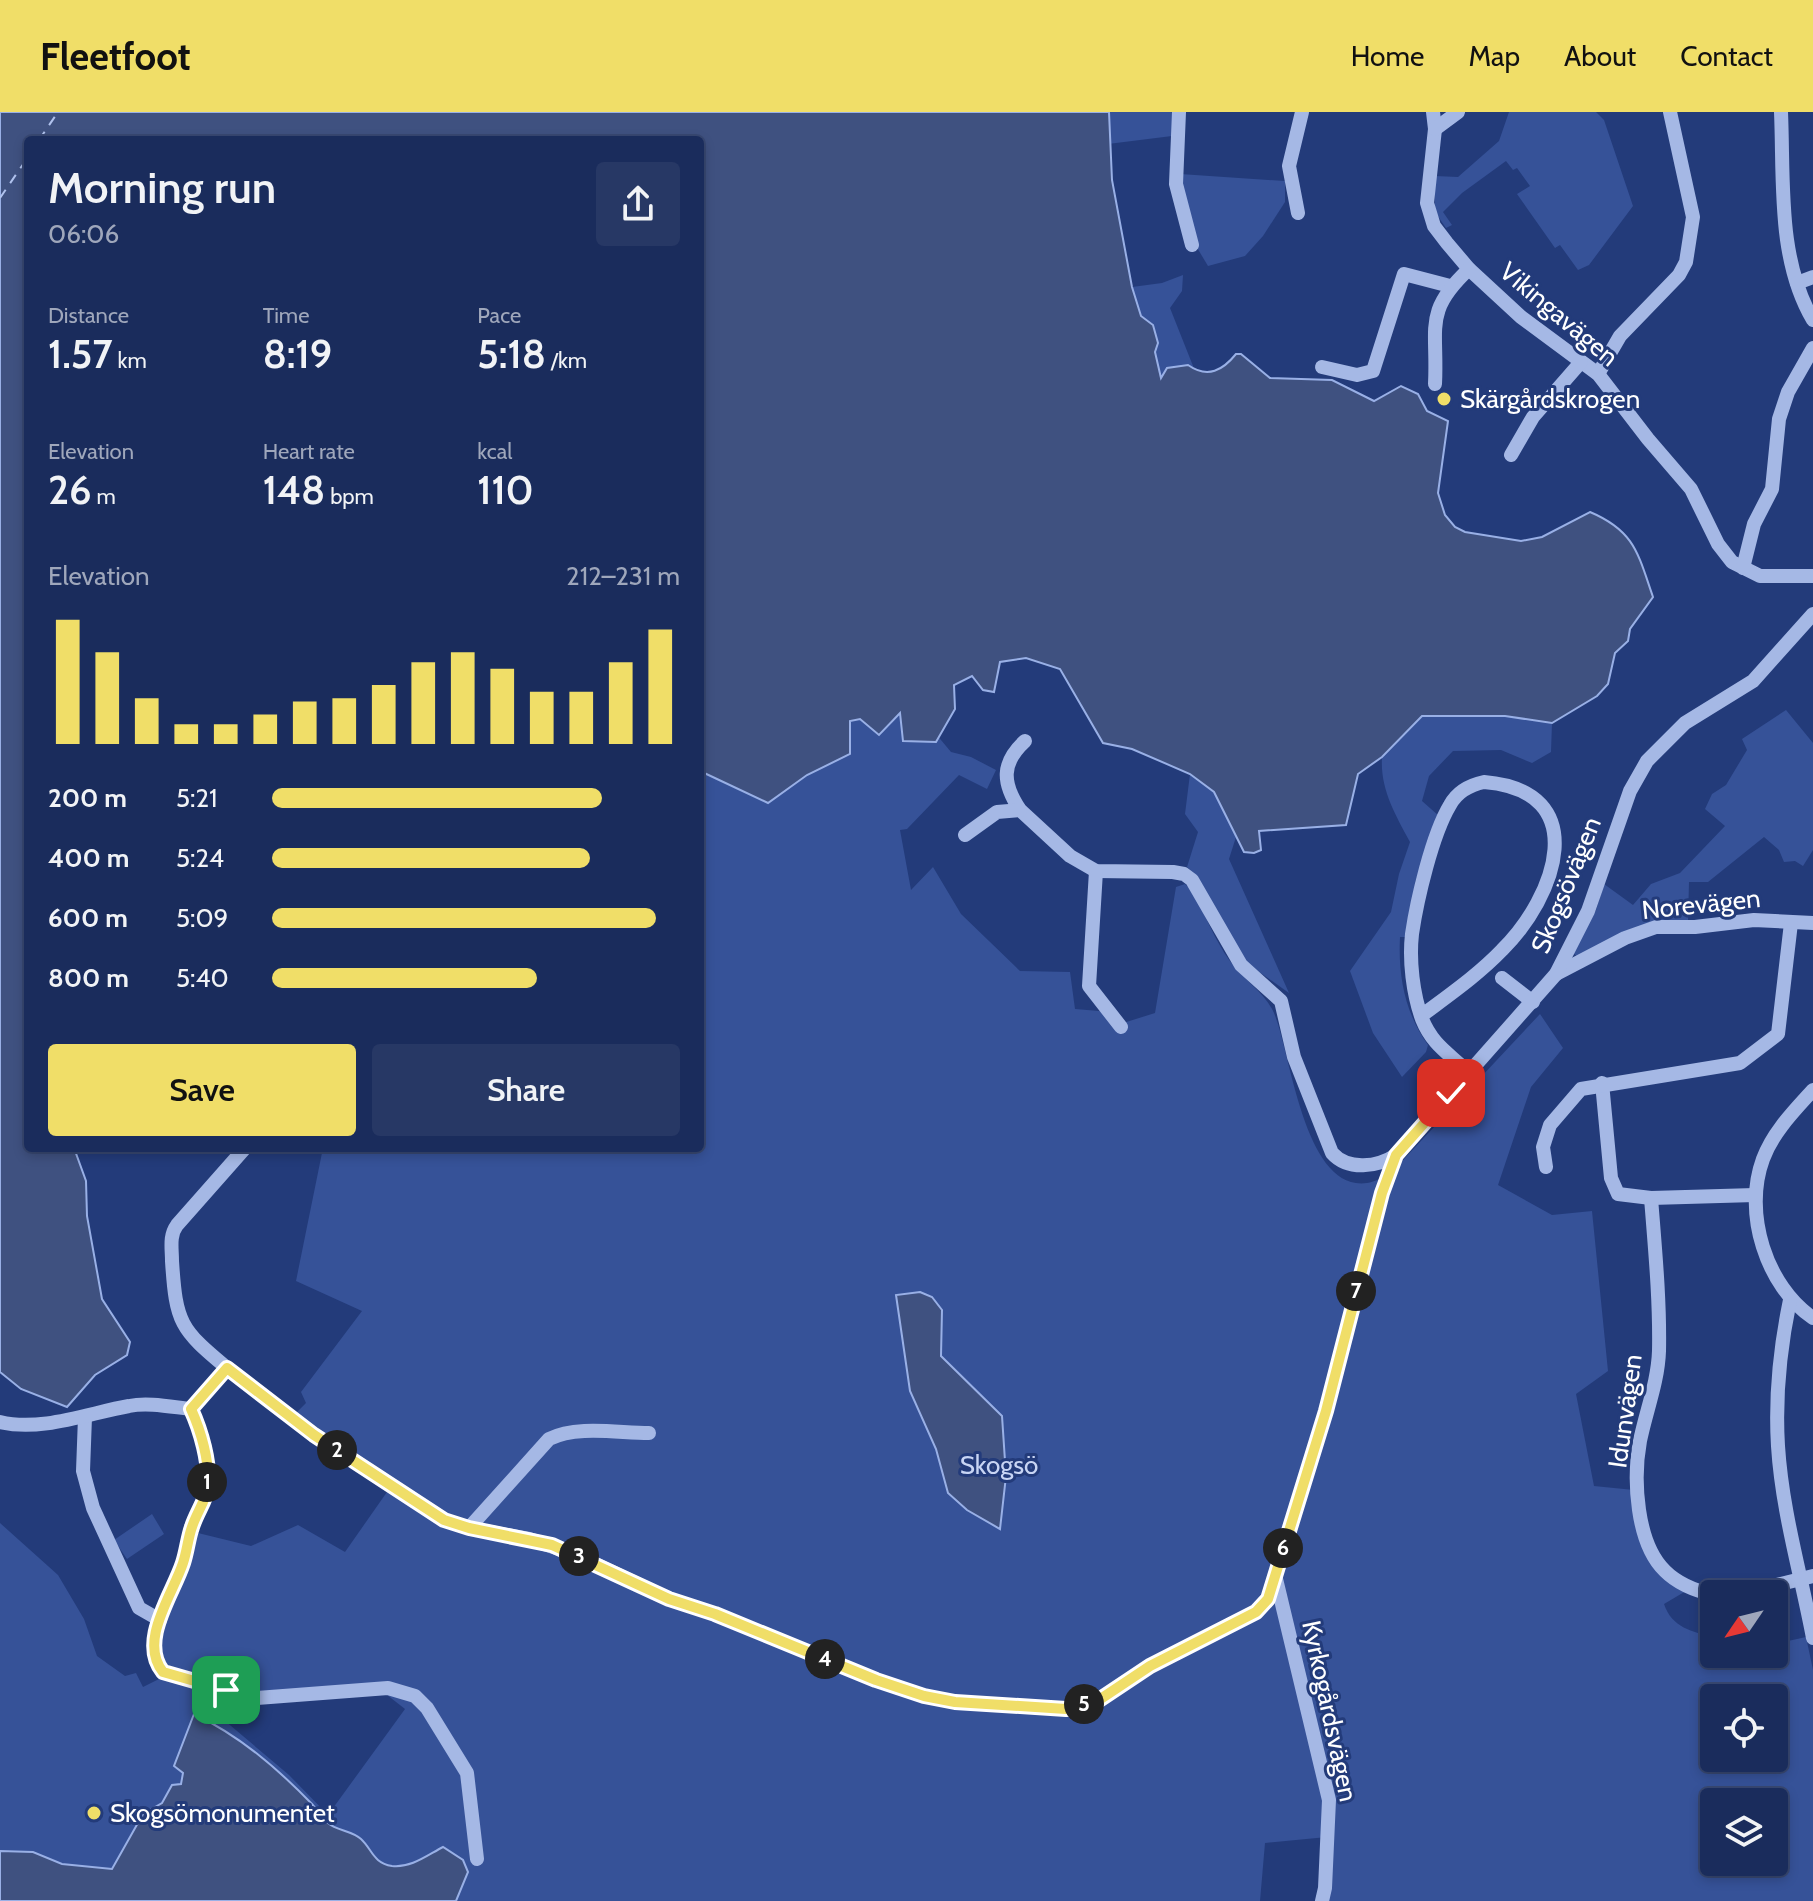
<!DOCTYPE html>
<html lang="en">
<head>
<meta charset="utf-8">
<style>
  body { margin:0; font-family:Cabin,sans-serif; background:#273865; color:#f1f3f6; height:100vh; display:flex; flex-direction:column; font-size:30px; white-space:nowrap }
  * { box-sizing:border-box; margin:0 }
  p { font-size:26px; color:#9fa7bb }
  .icon { flex:none; width:44px; height:44px; fill:none; stroke:currentColor; stroke-width:2; stroke-linecap:round; stroke-linejoin:round }
  .map { position:relative; flex:1; overflow:hidden }
  .side { position:absolute; left:24px; top:24px; width:680px; height:1016px; display:flex; flex-direction:column; background:#1a2c5c; border-radius:8px; box-shadow:0 4px 12px #0003,0 0 0 2px #384872 }
  .side>* { flex:none }
  .needle { width:52px; rotate:235deg }
  .controls { position:absolute; left:1700px; top:1468px; display:grid; gap:16px }
  .controls a { display:grid; place-items:center; width:88px; height:88px; border-radius:8px; background:#1a2c5c; box-shadow:0 4px 12px #0003,0 0 0 2px #384872; font-size:40px }
  .pin { position:absolute; display:grid; place-items:center; width:68px; height:68px; color:#fff; margin:-34px; border-radius:16px; box-shadow:0 4px 12px #0006 }
  .km { position:absolute; width:40px; height:40px; margin:-20px; border-radius:50%; background:#222; color:#fff; font-size:22px; line-height:40px; text-align:center }
  .round { display:grid; place-items:center; flex:none; width:84px; height:84px; border-radius:8px; background:#273865 }
  .overview { display:flex; align-items:center; justify-content:space-between; height:136px; padding:0 24px }
  h1 { font-size:44px; font-weight:600; line-height:60px }
  .stats { display:grid; grid-template-columns:repeat(3,1fr); gap:12px; height:136px; padding:8px 24px }
  .stats div { display:grid; align-content:center }
  .stats b { font-size:40px; font-weight:600 }
  .stats small { font-size:22px; font-weight:400 }
  .stats p { font-size:22px }
  .chart { height:224px; padding:16px 24px }
  .chart p { display:flex; justify-content:space-between }
  .chart svg { width:100%; height:144px; margin-top:8px; stroke:#f0de68; stroke-width:6 }
  .button { display:flex; gap:16px; margin-top:auto; padding:16px 24px }
  .button a { flex:1; height:92px; border-radius:8px; background:#f0de68; color:#111; font-size:32px; font-weight:600; line-height:92px; text-align:center }
  .button a+a { background:#273865; color:#f1f3f6 }
  ul { padding:0 24px; list-style:none; font-size:26px }
  li { display:grid; grid-template-columns:128px 96px 1fr; align-items:center; height:60px }
  li i { height:20px; border-radius:10px; background:#f0de68 }
  header { display:flex; align-items:center; gap:48px; box-sizing:border-box; height:112px; padding:0 40px; background:#f0de68; color:#111 }
  header strong { font-size:38px }
  nav { display:flex; gap:44px; margin-inline-start:auto; font-size:28px }
  .map>svg:first-child { display:block }
  .green { fill:#365298; fill-rule:evenodd }
  .water { fill:#3f5180; stroke:#99b0e6; stroke-width:2 }
  .lines { fill:none; stroke-linecap:round; stroke-linejoin:round }
  .ferry { stroke:#b0c2ed; stroke-width:2; stroke-dasharray:10 8; stroke-linecap:butt }
  .minor { stroke:#a5b8e5; stroke-width:14 }
  .route-casing { stroke:#fff; stroke-width:16 }
  .route { stroke:#f0de68; stroke-width:10 }
  .poi-dot { fill:#f0de68; stroke:#233b7a; stroke-width:3 }
  .labels { text-anchor:middle; stroke-width:6; stroke-linejoin:round; paint-order:stroke }
  .street-label { font-size:26px; fill:#fff; stroke:#233b7a }
  .poi-label { font-size:26px; fill:#fff; stroke:#233b7a; text-anchor:start }
  .park-label { font-size:26px; fill:#c8d5f4; stroke:#233b7a }
</style>
</head>
<body>
<header>
<strong>Fleetfoot</strong>
<nav><a>Home</a><a>Map</a><a>About</a><a>Contact</a></nav>
</header>
<div class="map">
<svg width="1813" height="1789" viewBox="0 0 1813 1789">
  <rect width="100%" height="100%" fill="#233b7a"/>
  <!-- green -->
  <g class="green">
    <path d="M1109,0H1175L1172,24L1108,32Z"/>
    <path d="M1509,0H1596L1604,8L1633,94L1589,153L1578,158L1560,133L1555,136L1517,82L1530,74L1517,56L1513,58L1506,49L1462,81L1443,100L1452,113L1446,116L1435,100V64L1458,65L1499,29Z"/>
    <path d="M1180,62L1285,69V90L1263,124L1245,144L1208,154L1196,134Z"/>
    <path d="M1183,163L1182,179L1170,196L1195,259L1162,267L1132,175L1162,171Z"/>
    <path d="M700,339L951,640L971,645L996,658L987,677L959,663L907,717L900,718L911,778L933,755L961,802L1020,859L1070,860L1075,897L1111,900L1120,912L1155,901L1176,775L1185,772L1193,779C1205,802 1215,829 1230,849C1242,866 1266,882 1274,901C1291,941 1304,1080 1367,1071C1375,1070 1383,1065 1390,1062L1540,902L1563,936L1531,975L1498,1073L1552,1103L1592,1099L1608,1259L1576,1282L1594,1374L1634,1378L1642,1424L1686,1479L1664,1492C1672,1516 1692,1519 1714,1526V1542H1774V1532L1806,1525L1813,1558V1789H1327V1725L1265,1731L1260,1789H0V1411L58,1463L84,1507L97,1544L125,1564L136,1561L143,1575L163,1565L235,1584L224,1608L289,1663L328,1703L405,1597L382,1579L254,1583L169,1555C147,1527 175,1492 186,1463C191,1449 194,1435 198,1421L251,1434L298,1413L345,1440L394,1370L304,1311L296,1301L306,1291L301,1280L362,1199L296,1169L323,1036H700ZM1714,1586H1774V1646H1714ZM1714,1690H1774V1750H1714Z"/>
    <path d="M1786,598L1813,631V738L1803,754L1795,749L1784,750L1779,738L1764,725L1708,770H1689L1688,809L1579,846L1573,841L1596,798L1604,772L1633,793L1651,772L1680,761L1725,714L1705,697L1712,682L1726,673L1747,638L1742,627Z"/>
    <path d="M1422,604H1505L1552,611L1551,640L1532,651L1501,638L1453,639L1429,664L1422,689L1439,704L1415,770L1408,825H1400C1398,864 1405,901 1428,933L1426,940L1402,965L1373,921L1350,859L1391,800L1399,762L1410,730C1395,702 1380,677 1382,645Z"/>
    <path d="M1190,662L1214,680L1236,725L1229,747L1289,881L1245,850L1196,763L1187,755L1198,720L1185,702Z"/>
    <path d="M152,1402L164,1422L127,1447L114,1428Z"/>
  </g>
  <!-- water -->
  <g class="water">
    <path d="M0,0H1109L1112,68L1132,175L1141,204L1153,213L1158,231L1155,240L1161,266L1167,256L1188,253C1208,267 1223,258 1236,242H1241L1270,266L1332,268L1374,289L1401,274L1418,282L1427,299L1448,309L1438,381L1445,403L1455,415L1465,420L1521,429L1542,425L1590,400C1635,419 1638,442 1653,485L1630,517L1628,529L1615,541L1608,572L1597,584L1552,611L1505,604H1422L1382,645L1358,662L1346,713L1259,719L1261,738L1254,741L1244,740L1214,680L1190,662L1132,637L1103,631L1060,557L1026,546L1000,550L994,580L983,578L972,564L954,573L955,597L936,630L903,629L900,601L879,623L860,607L850,609V642L807,663L768,691L700,659V28H28V1036H74L86,1069L87,1104L102,1187L130,1230L127,1243L95,1263L67,1295L21,1277L0,1260Z"/>
    <path d="M920,1180L932,1185L942,1198L941,1244L1002,1304L1006,1364L1000,1417L967,1398L948,1381L936,1337L910,1279L896,1183Z"/>
    <path d="M194,1602C240,1624 277,1656 312,1692C317,1698 322,1706 328,1711C337,1719 351,1718 361,1727C372,1737 373,1751 392,1754C411,1756 426,1744 443,1735L463,1748L468,1760L456,1789H0V1739L33,1740L62,1752L112,1757L143,1702L162,1691L172,1673L181,1672L183,1661L174,1654Z"/>
  </g>
  <g class="lines">
    <!-- ferry -->
    <g class="ferry">
      <path d="M39,28L58,0"/>
      <path d="M0,86L28,45"/>
    </g>
    <!-- minor -->
    <g class="minor">
      <path d="M1179,0L1176,72L1192,133"/>
      <path d="M1433,0L1435,17L1427,91L1434,114L1447,131L1469,157L1521,205L1598,262L1648,327L1691,377L1718,432L1732,450L1760,464H1813"/>
      <path d="M1781,0C1784,68 1777,147 1813,208"/>
      <path d="M1435,17L1458,0"/>
      <path d="M1298,101L1289,54L1302,0"/>
      <path d="M1797,171L1813,165"/>
      <path d="M1322,255L1357,263L1373,259L1404,162L1450,174"/>
      <path d="M1598,262L1620,224L1679,163L1686,150L1693,105L1670,0"/>
      <path d="M1435,272C1438,215 1423,200 1469,157"/>
      <path d="M1511,343L1533,305L1581,250"/>
      <path d="M1743,456L1754,412L1772,377L1779,307L1788,280L1813,236"/>
      <path d="M1025,629C1001,651 1002,671 1020,698L1070,744L1096,759L1173,760L1184,762L1192,768L1241,853L1281,889L1294,945L1332,1041C1348,1059 1378,1055 1396,1043"/>
      <path d="M965,723L997,700L1020,698"/>
      <path d="M1096,759L1089,874L1121,915"/>
      <path d="M1556,862L1625,826L1656,815H1695L1754,808L1813,811"/>
      <path d="M1502,866L1533,890"/>
      <path d="M1421,904C1449,883 1478,863 1502,838C1556,785 1594,679 1484,670C1470,673 1457,680 1450,693C1432,723 1417,788 1412,822C1409,849 1413,882 1422,907C1433,934 1449,941 1469,961"/>
      <path d="M1602,971L1611,1066L1618,1082L1651,1086L1755,1083"/>
      <path d="M1813,978C1794,999 1773,1020 1763,1047C1743,1101 1766,1174 1813,1206"/>
      <path d="M1546,1055L1543,1035L1550,1013L1581,977L1740,951L1778,922L1791,811"/>
      <path d="M1651,1086C1655,1137 1660,1188 1659,1239C1658,1270 1646,1299 1640,1329C1633,1367 1636,1431 1665,1459C1678,1472 1696,1479 1714,1483"/>
      <path d="M1790,1188C1780,1236 1775,1285 1778,1334C1782,1399 1801,1462 1813,1526"/>
      <path d="M227,1256C180,1217 176,1211 172,1149C172,1136 169,1124 177,1113L245,1036"/>
      <path d="M191,1297C201,1319 210,1350 208,1375C206,1388 196,1402 192,1415C188,1426 187,1439 183,1451C173,1482 138,1529 163,1560L257,1586L388,1576L415,1584L427,1596L467,1661L477,1747"/>
      <path d="M85,1305L83,1359L93,1396L139,1496L160,1508"/>
      <path d="M0,1310C41,1320 89,1301 129,1294C148,1290 172,1295 191,1297L227,1256L314,1323L444,1408L469,1416L529,1427L575,1442L669,1487L715,1502L876,1568L924,1584L955,1590L1066,1597L1099,1588L1150,1554L1256,1500L1268,1487L1326,1299L1382,1081L1396,1043L1556,862L1588,799L1630,679L1647,649L1685,611L1753,569L1813,502"/>
      <path d="M469,1416L549,1327C577,1313 618,1321 649,1321"/>
      <path d="M1276,1467L1329,1688L1325,1776L1322,1789"/>
      <path d="M1740,1482L1813,1464"/>
    </g>
  </g>
  <g class="lines">
    <defs>
      <path id="route" d="M226,1578L163,1560C138,1529 173,1482 183,1451C187,1439 188,1426 192,1415C196,1402 206,1388 208,1375C210,1350 201,1319 191,1297L227,1256L314,1323L444,1408L469,1416L552,1433L669,1487L715,1502L876,1568L924,1584L955,1590L1066,1597L1099,1588L1150,1554L1256,1500L1268,1487L1326,1299L1382,1081L1396,1043L1451,981"/>
    </defs>
    <!-- route casing -->
    <use href="#route" class="route-casing"/>
    <!-- route -->
    <use href="#route" class="route"/>
  </g>
  <!-- markers -->
  <g class="poi-dot">
    <circle cx="1444" cy="287" r="8"/>
    <circle cx="94" cy="1701" r="8"/>
  </g>
  <g class="labels">
    <!-- street labels -->
    <g class="street-label">
      <text transform="translate(1559 202) rotate(40)" y="9">Vikingavägen</text>
      <text transform="translate(1566 773) rotate(-68)" y="9">Skogsövägen</text>
      <text transform="translate(1701 792) rotate(-6)" y="9">Norevägen</text>
      <text transform="translate(1625 1299) rotate(-82)" y="9">Idunvägen</text>
      <text transform="translate(1330 1599) rotate(78)" y="9">Kyrkogårdsvägen</text>
    </g>
    <!-- poi labels -->
    <g class="poi-label">
      <text x="1460" y="296">Skärgårdskrogen</text>
      <text x="110" y="1710">Skogsömonumentet</text>
    </g>
    <!-- park labels -->
    <g class="park-label">
      <text x="999" y="1362">Skogsö</text>
    </g>
  </g>
</svg>
<div class="controls">
<a><svg class="needle" viewBox="-14 -14 28 28"><path d="M0-13l5 13h-10z" fill="#e53935"/><path d="M0 13l5-13h-10z" fill="#9fa7bb"/></svg></a>
<a><svg class="icon" aria-label="locate" viewBox="0 0 24 24"><circle cx="12" cy="12" r="6"/><path d="M12 2v4M12 18v4M2 12h4M18 12h4"/></svg></a>
<a><svg class="icon" aria-label="layers" viewBox="0 0 24 24"><path d="M12 4l9 5-9 5-9-5zM3 14l9 5 9-5"/></svg></a>
</div>
<div class="pin" style="left:226px;top:1578px;background:#1e9e55"><svg class="icon" aria-label="arrive" viewBox="0 0 24 24"><path d="M6 21V4h12l-3 4 3 4H6"/></svg></div>
<div class="pin" style="left:1451px;top:981px;background:#d93025"><svg class="icon" aria-label="check" viewBox="0 0 24 24"><path d="M5 12l5 5 9-10"/></svg></div>
<b class="km" style="left:207px;top:1370px">1</b>
<b class="km" style="left:337px;top:1338px">2</b>
<b class="km" style="left:579px;top:1444px">3</b>
<b class="km" style="left:825px;top:1547px">4</b>
<b class="km" style="left:1084px;top:1592px">5</b>
<b class="km" style="left:1283px;top:1436px">6</b>
<b class="km" style="left:1356px;top:1179px">7</b>
<section class="side">
<div class="overview"><div><h1>Morning run</h1><p>06:06</p></div><a class="round"><svg class="icon" aria-label="share" viewBox="0 0 24 24"><path d="M12 15V3M7 8l5-5 5 5M5 13v7h14v-7"/></svg></a></div>
<div class="stats">
<div><p>Distance</p><b>1.57<small> km</small></b></div>
<div><p>Time</p><b>8:19</b></div>
<div><p>Pace</p><b>5:18<small> /km</small></b></div>
</div>
<div class="stats">
<div><p>Elevation</p><b>26<small> m</small></b></div>
<div><p>Heart rate</p><b>148<small> bpm</small></b></div>
<div><p>kcal</p><b>110</b></div>
</div>
<div class="chart"><p><span>Elevation</span>212–231 m</p>
<svg viewBox="0 0 160 44" preserveAspectRatio="none"><path d="M5 44V6M15 44V16M25 44V30M35 44V38M45 44V38M55 44V35M65 44V31M75 44V30M85 44V26M95 44V19M105 44V16M115 44V21M125 44V28M135 44V28M145 44V19M155 44V9"/></svg>
</div>
<ul>
<li><b>200 m</b>5:21<i style="width:81%"></i></li>
<li><b>400 m</b>5:24<i style="width:78%"></i></li>
<li><b>600 m</b>5:09<i style="width:94%"></i></li>
<li><b>800 m</b>5:40<i style="width:65%"></i></li>
</ul>
<div class="button"><a>Save</a><a>Share</a></div>
</section>
</div>
</body>
</html>
